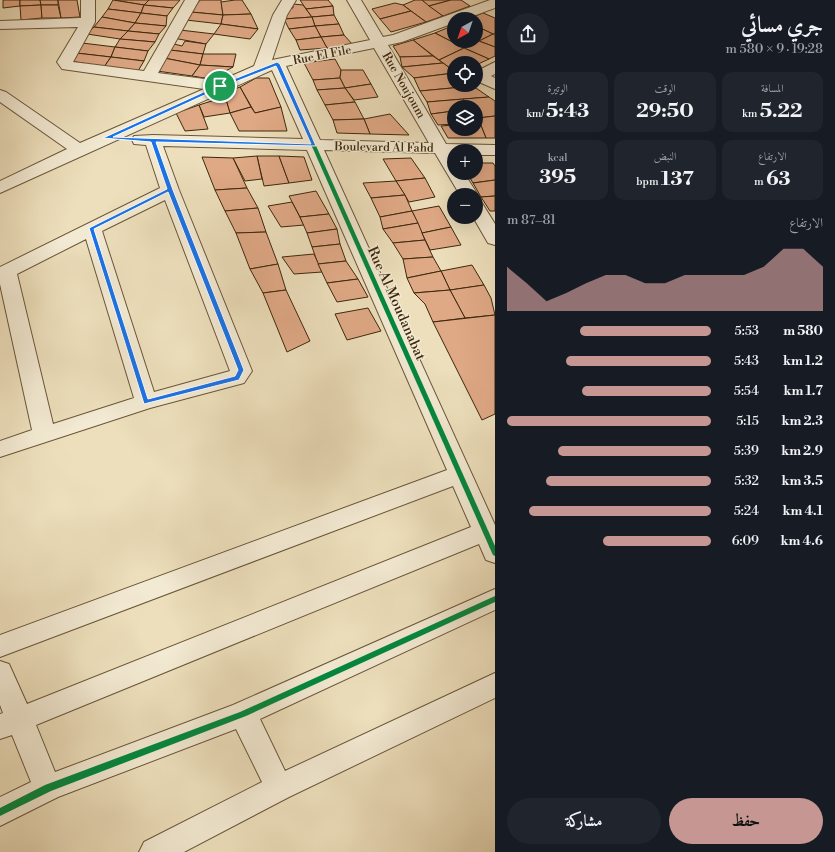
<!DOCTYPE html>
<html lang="ar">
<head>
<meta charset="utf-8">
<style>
  body { margin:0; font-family:"Libre Bodoni",Amiri,serif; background:#20242c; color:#f1f3f6; direction:rtl; height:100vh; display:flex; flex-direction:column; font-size:15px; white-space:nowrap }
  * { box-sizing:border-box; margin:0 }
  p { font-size:13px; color:#9ea1a6 }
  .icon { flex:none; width:22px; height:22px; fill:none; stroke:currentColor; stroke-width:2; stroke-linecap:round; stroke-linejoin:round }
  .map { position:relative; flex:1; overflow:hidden; direction:ltr }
  .side { display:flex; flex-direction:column; background:#171b24; width:340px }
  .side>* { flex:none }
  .needle { width:26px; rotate:220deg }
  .controls { position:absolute; left:447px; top:12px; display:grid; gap:8px }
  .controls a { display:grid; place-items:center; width:36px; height:36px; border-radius:50%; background:#171b24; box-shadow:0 4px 16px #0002; font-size:20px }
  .pin { position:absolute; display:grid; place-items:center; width:34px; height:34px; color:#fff; margin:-17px; border:2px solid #fff; border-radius:50%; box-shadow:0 1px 4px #0007 }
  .round { display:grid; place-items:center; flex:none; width:42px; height:42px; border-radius:21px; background:#20242c }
  .summary { display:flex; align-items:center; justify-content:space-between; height:68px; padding:0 12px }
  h1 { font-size:22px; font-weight:700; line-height:30px }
  .stats { display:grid; grid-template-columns:repeat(3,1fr); gap:6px; height:68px; padding:4px 12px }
  .stats div { display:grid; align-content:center; border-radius:10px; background:#20242c; text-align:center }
  .stats b { font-size:20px; font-weight:700 }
  .stats small { font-size:11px; font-weight:400 }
  .stats p { font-size:11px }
  .chart { height:112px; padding:8px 12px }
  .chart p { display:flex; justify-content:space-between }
  .chart svg { width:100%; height:72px; margin-top:4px; fill:#c59692; opacity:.7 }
  .button { display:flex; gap:8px; margin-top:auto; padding:8px 12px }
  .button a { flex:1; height:46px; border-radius:24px; background:#c59692; color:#111; font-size:16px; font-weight:700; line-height:46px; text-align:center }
  .button a+a { background:#20242c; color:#f1f3f6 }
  ul { padding:0 12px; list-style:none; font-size:13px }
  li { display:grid; grid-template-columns:64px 48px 1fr; align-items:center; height:30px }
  li i { height:10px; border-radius:5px; background:#c59692 }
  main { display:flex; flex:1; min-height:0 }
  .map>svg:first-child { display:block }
  .building { fill:#e0a986; stroke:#3d280c }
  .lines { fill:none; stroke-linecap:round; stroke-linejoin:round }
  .minor-casing { stroke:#695638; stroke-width:2 }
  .minor { fill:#f3ead3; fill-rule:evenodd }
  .cycleway-casing { stroke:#f3ead3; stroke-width:2 }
  .cycleway { fill:#00873e; fill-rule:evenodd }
  .route { fill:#1a73e8; stroke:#fff; fill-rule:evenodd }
  .labels { text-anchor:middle; stroke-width:3; stroke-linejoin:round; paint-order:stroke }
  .far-street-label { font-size:12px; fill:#3d280c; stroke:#f3ead3 }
  .street-label { font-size:14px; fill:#3d280c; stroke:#f3ead3 }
</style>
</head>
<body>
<main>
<section class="side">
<div class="summary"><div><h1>جري مسائي</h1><p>19:28 · 9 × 580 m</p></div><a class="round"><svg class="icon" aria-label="share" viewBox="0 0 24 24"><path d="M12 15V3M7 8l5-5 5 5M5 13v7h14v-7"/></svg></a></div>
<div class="stats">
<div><p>المسافة</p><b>5.22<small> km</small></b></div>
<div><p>الوقت</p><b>29:50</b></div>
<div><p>الوتيرة</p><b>5:43<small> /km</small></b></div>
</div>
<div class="stats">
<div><p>الارتفاع</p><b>63<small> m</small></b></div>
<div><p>النبض</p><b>137<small> bpm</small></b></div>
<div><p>kcal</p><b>395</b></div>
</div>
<div class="chart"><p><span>الارتفاع</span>81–87 m</p>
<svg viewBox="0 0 160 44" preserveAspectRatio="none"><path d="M0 44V17L10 27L20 38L30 33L40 27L50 22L60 22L70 27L80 27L90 22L100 22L110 22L120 22L130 17L140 6L150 6L160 17V44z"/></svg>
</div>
<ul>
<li><b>580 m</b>5:53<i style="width:64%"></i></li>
<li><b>1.2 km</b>5:43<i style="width:71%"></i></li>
<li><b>1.7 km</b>5:54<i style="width:63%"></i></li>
<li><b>2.3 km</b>5:15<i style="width:100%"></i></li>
<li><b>2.9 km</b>5:39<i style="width:75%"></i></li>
<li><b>3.5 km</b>5:32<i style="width:81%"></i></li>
<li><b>4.1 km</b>5:24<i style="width:89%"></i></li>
<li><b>4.6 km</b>6:09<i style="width:53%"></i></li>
</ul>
<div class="button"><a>حفظ</a><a>مشاركة</a></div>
</section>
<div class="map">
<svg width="495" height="852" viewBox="0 0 495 852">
  <rect width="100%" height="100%" fill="#eddfbc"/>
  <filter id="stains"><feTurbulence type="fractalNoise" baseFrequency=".005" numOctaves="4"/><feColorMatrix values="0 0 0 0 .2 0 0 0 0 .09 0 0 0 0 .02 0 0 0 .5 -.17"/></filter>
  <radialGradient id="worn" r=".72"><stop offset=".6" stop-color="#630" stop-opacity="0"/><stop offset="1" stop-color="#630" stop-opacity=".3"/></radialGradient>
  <!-- building -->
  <g class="building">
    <path d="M3,0H20V6L3,8Z"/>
    <path d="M20,0H40L41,5L20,6Z"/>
    <path d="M40,0H58V5H41Z"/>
    <path d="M58,0H77L80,17L61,18Z"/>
    <path d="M113,0H149L144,5Z"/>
    <path d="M113,0L144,5L141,13L108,9Z"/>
    <path d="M149,0H180L173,8L144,5Z"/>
    <path d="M200,0H221L223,15L191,12Z"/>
    <path d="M235,0H242L251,14L223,15L221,2Z"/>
    <path d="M300,0H328L333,6L306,9Z"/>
    <path d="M415,0H422L443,16L426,22L403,5Z"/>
    <path d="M422,0H451L429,6Z"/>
    <path d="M451,0H461L470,6L443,16L429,6Z"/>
    <path d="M395,3L403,5L411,11L380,19L372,9Z"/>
    <path d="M293,4L303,5L312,17L284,19L285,11L289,12V9L293,8Z"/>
    <path d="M41,5L42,18L21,20L20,6Z"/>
    <path d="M41,5H58L61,18H42Z"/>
    <path d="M144,5L173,8L167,16L141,13Z"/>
    <path d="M333,6L334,15L312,17L306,9Z"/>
    <path d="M108,9L141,13L135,23L102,17Z"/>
    <path d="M411,11L426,22L391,32L380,19Z"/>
    <path d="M191,12L223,15L221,24L186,20Z"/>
    <path d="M141,13L167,16L166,26L135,23Z"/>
    <path d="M483,13L495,18V33L493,34L476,26V19H468Z"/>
    <path d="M251,14L258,29L221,24L223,15Z"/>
    <path d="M334,15L339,24L315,26L312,17Z"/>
    <path d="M102,17L135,23L128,31L94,27Z"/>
    <path d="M312,17L315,26L289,29L284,19Z"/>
    <path d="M135,23L166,26L159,34L128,31Z"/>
    <path d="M221,24L258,29L250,39L214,34Z"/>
    <path d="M339,24L344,35L321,37L315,26Z"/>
    <path d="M315,26L321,37L296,40L289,29Z"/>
    <path d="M452,26L454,28V41H476V39L479,41L464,48L435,33Z"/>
    <path d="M476,26L493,34L479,41L476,39Z"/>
    <path d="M94,27L128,31L120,39L87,34Z"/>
    <path d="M180,30L214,34L206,44L173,38Z"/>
    <path d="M128,31L159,34L155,42L120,39Z"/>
    <path d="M435,33L464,48L439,60L413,40Z"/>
    <path d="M493,34L495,35V47L479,41Z"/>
    <path d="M344,35L353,45L327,48L321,37Z"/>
    <path d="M321,37L327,48L300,50L296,40Z"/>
    <path d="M120,39L155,42L148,51L115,47Z"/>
    <path d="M413,40L433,56L400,57L393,46Z"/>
    <path d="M185,41L206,44L203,54L170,50L174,44L182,46Z"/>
    <path d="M479,41L495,47V56L489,59L464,48Z"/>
    <path d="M82,43L115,47L111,57L76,53Z"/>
    <path d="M115,47L148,51L144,61L111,57Z"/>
    <path d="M464,48L489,59L476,65V63H454V71L439,60Z"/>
    <path d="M170,50L203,54L200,65L164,58Z"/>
    <path d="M76,53L111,57L104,67L71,61Z"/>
    <path d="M203,54H236L233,67L200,65Z"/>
    <path d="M433,56L443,63L402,67L400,57Z"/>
    <path d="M111,57L144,61L138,71L104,67Z"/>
    <path d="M164,58L200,65L192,76L157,71Z"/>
    <path d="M335,59L341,70L340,78L313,80L304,63Z"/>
    <path d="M443,63L454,71V73L414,78L402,67Z"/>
    <path d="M200,65L233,67L211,79L192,76Z"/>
    <path d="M341,70H363L371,84L345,88L340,78Z"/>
    <path d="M454,73V85L473,86L420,91L414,78Z"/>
    <path d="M256,78H269L281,107L255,113L240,87Z"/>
    <path d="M340,78L345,88L317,90L313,80Z"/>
    <path d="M371,84L378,97L354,100L345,88Z"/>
    <path d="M473,86L489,97L427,102L420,91Z"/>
    <path d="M240,87L251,107L230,113L224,93Z"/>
    <path d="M345,88L355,102L325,105L317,90Z"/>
    <path d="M224,93L230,113L204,117L199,105L218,99L215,96Z"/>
    <path d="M489,97L495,101V116L478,118L476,115V107H469L463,99Z"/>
    <path d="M463,99L469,107H454V111L431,114L427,102Z"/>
    <path d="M355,102L364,119L333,120L325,105Z"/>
    <path d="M199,105L208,129L185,131L176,113Z"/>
    <path d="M251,107L255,113L281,107L287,131H239L230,113Z"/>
    <path d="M454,111V124L438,125L431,114Z"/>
    <path d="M390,114L409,135L370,134L364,119Z"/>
    <path d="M495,116V138H486L478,118Z"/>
    <path d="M364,119L370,134L337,133L333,120Z"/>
    <path d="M476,123H480L486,138H448L441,126L454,125V129H476Z"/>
    <path d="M257,156H279L289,183L264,186Z"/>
    <path d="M257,156L262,179L245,181L233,158Z"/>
    <path d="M279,156L304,157L312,180L289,183Z"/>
    <path d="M202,157L233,158L247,188L215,190Z"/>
    <path d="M411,158L425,178L396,181L383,159Z"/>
    <path d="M476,163H493L495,166V180L473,183L467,173H476Z"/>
    <path d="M425,178L435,197L409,202L396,181Z"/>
    <path d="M495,180V196L481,197L473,183Z"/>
    <path d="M396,181L405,195L371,198L363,183Z"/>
    <path d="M247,188L258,208L225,211L215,190Z"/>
    <path d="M316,191L329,214L300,217L289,196Z"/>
    <path d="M405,195L412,211L380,217L371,198Z"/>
    <path d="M495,196V211H490L481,197Z"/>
    <path d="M292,202L304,225L281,227L268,206Z"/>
    <path d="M439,206L451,227L422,233L412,211Z"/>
    <path d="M258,208L266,232L236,233L225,211Z"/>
    <path d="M412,211L418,223L383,229L380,217Z"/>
    <path d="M329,214L337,229L307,233L300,217Z"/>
    <path d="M418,223L425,240L393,243L383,229Z"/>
    <path d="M451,227L461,245L430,250L422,233Z"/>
    <path d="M337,229L340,244L312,247L307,233Z"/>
    <path d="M266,232L278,264L250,269L236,233Z"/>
    <path d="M425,240L433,257L403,259L393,243Z"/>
    <path d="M340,244L346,261L318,264L312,247Z"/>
    <path d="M314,254L322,272L294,274L282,257Z"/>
    <path d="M433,257L441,271L407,278L403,259Z"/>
    <path d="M346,261L358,279L327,283L318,264Z"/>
    <path d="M278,264L286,290L263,293L250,269Z"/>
    <path d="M472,265L484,285L450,290L441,271Z"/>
    <path d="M441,271L450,290L414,293L407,278Z"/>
    <path d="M358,279L368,297L337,302L327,283Z"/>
    <path d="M484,285L491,298L495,315L465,318L450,290Z"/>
    <path d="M286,290L310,341L287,352L263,293Z"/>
    <path d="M450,290L465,318L433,322L425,304L414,293Z"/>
    <path d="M368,308L381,331L347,340L335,314Z"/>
    <path d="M495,315V414L482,420L433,322Z"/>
  </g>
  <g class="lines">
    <defs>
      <g id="minor">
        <path d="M81,0H95V22L73,62L144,71L185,0H199L158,73L220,81L254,66L273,15L282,0H296L287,15L272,60L370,40L347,0H361L383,37L393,35L490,0H495V8L465,19H454V23L402,42L388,45L446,144L495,145V155H476V151H454L453,154L454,173H464L478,195L476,198V195H460L435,153L324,150L495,525V563L486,560L479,544L36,725L55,772L233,705L495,589V610L260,719L285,771L495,673V698L289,797L184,852H139L144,842L262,782L236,729L58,797L0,826V797L31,782L12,735L0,739V714L3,713L0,705V661L9,664L27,704L471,527L453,486L0,657V635L447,470L307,150L163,146L179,190L252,371L244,383L150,408L0,457V441L32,430L0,284V267L160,188L146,145L134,144L132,140L134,136L153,135L303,139L272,70L0,193V181L67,149L0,102V90L6,92L80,143L204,89L62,69L57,62L78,27L0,29V21L81,18ZM374,48L429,143L320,140L286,66ZM165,200L230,371L154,392L102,231ZM86,239L134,398L53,424L17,274Z"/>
        <path d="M495,62V74L491,76L495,78V89L479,82L476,77L479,70Z"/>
        <path d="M476,202L482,203L495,224V245L488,243L473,217H476Z"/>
      </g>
    </defs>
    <!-- minor casing -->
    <use href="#minor" class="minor-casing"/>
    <!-- minor -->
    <use href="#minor" class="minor"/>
    <defs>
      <g id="cycleway">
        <path d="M276,62L279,63L495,546V556L493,555L492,553L275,63Z"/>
        <path d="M495,596V602L246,716L51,791L0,816V808L45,785L240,712Z"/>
      </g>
    </defs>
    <!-- cycleway casing -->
    <use href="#cycleway" class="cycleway-casing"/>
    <!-- cycleway -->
    <use href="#cycleway" class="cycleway"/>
  </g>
  <!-- route -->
  <path class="route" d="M277,62L280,64L316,146L156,142L173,190L244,370L239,380L144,404L89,228L167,189L151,142L103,138L219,85ZM276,66L311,144L113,137L222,87ZM168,192L238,370L235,376L148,399L94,229Z"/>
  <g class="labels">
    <!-- far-street labels -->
    <g class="far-street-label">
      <text transform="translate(322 55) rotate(-11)" y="4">Rue El File</text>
      <text transform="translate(404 85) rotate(60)" y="4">Rue Noujoum</text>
      <text transform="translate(384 147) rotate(1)" y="4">Boulevard Al Fahd</text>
    </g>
    <!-- street labels -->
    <g class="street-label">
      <text transform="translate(397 303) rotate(66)" y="5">Rue Al Moudanabat</text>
    </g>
  </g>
  <rect width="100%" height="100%" filter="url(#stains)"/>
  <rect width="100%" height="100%" fill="url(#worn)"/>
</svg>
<div class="controls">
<a><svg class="needle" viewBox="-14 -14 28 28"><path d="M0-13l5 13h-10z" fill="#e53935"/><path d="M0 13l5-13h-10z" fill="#9ea1a6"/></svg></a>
<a><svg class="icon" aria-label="locate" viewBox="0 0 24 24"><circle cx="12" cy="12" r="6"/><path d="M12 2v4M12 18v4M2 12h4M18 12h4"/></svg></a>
<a><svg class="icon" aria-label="layers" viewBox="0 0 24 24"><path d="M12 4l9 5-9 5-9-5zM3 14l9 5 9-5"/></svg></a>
<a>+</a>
<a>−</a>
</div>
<div class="pin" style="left:220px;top:86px;background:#1e9e55"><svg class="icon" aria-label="arrive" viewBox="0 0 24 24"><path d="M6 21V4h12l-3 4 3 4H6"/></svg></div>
</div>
</main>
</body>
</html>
